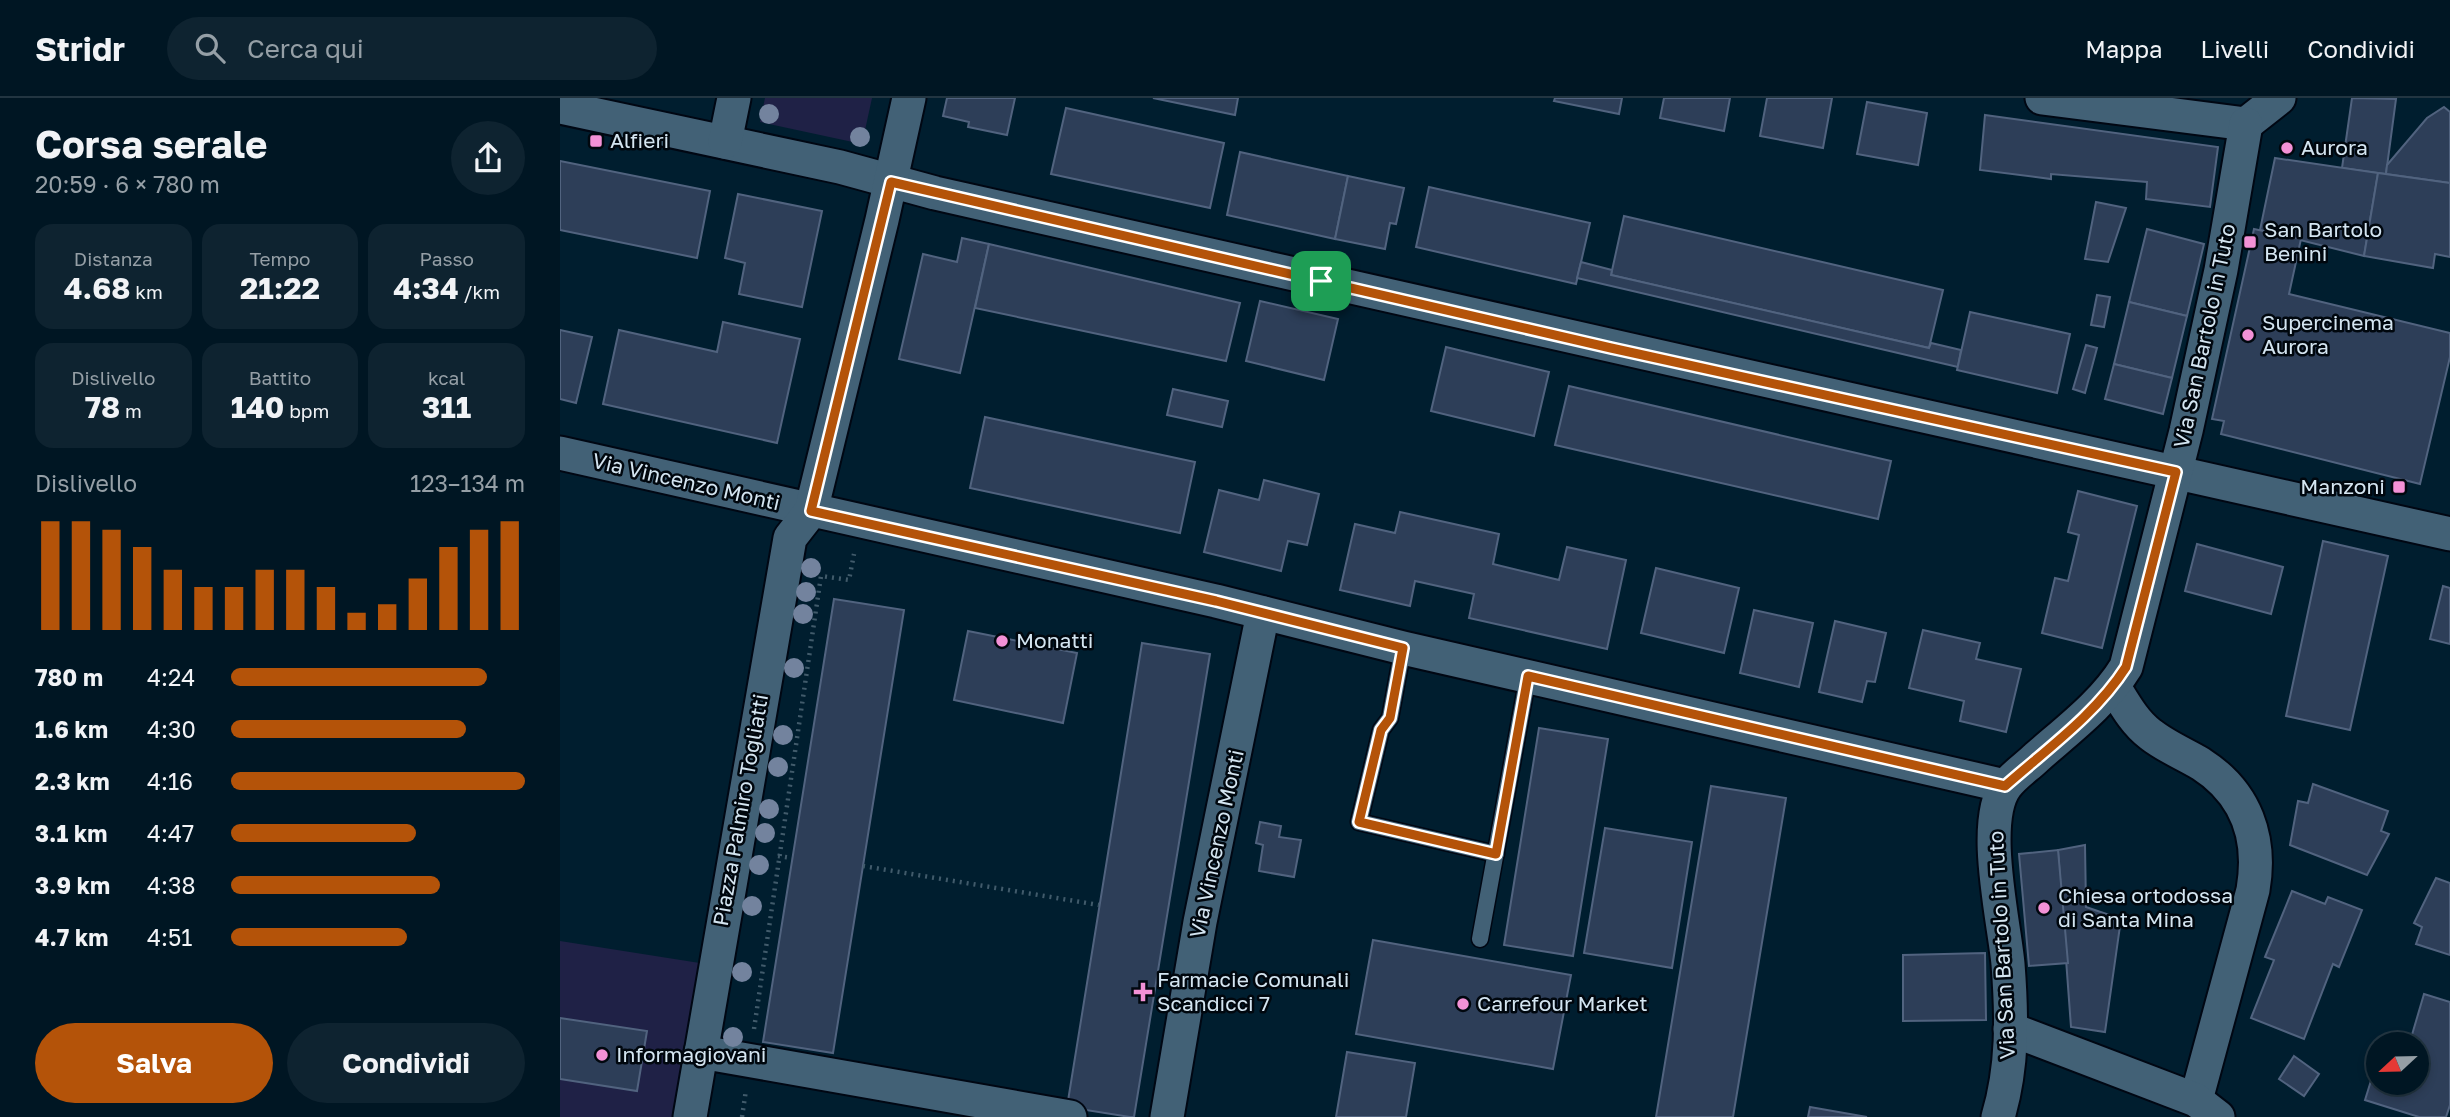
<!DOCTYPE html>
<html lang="it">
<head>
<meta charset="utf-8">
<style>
  body { margin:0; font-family:"Golos Text",sans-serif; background:#0e2330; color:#f1f3f6; height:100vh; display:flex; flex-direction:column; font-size:26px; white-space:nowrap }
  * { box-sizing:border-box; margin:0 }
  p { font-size:23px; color:#959fa6 }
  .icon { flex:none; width:38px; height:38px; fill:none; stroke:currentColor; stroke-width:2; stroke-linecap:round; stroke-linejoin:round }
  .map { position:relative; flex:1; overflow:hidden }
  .details { display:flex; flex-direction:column; background:#001623; width:560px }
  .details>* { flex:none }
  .needle { width:46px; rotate:248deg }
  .buttons { position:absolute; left:1806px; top:934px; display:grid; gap:14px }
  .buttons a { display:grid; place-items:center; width:63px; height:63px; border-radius:50%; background:#001623; box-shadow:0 4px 10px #0003,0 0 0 2px #223541; font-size:35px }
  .pin { position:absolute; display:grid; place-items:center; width:60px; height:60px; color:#fff; margin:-30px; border-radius:14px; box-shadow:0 4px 10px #0006 }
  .round { display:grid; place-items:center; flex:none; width:74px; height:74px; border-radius:37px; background:#0e2330 }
  .summary { display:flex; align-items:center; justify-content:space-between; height:119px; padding:0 35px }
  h1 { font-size:38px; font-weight:700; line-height:52px }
  .metrics { display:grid; grid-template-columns:repeat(3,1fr); gap:10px; height:119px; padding:7px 35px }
  .metrics div { display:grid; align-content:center; border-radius:18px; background:#0e2330; text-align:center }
  .metrics b { font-size:30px; font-weight:700 }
  .metrics small { font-size:19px; font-weight:400 }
  .metrics p { font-size:19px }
  .chart { height:196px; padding:14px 35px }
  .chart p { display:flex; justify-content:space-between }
  .chart svg { width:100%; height:126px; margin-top:7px; stroke:#b45309; stroke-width:6 }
  .button { display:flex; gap:14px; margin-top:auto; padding:14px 35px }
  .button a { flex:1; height:80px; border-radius:42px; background:#b45309; color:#fff; font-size:28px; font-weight:700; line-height:80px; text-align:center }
  .button a+a { background:#0e2330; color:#f1f3f6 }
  ul { padding:0 35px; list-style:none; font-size:23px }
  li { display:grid; grid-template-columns:112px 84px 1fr; align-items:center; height:52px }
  li i { height:18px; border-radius:9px; background:#b45309 }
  header { display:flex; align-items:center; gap:42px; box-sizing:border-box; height:98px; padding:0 35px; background:#001623; border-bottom:2px solid #223541 }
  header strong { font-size:33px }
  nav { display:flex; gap:38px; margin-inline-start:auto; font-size:24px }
  .search { width:490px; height:63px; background:#0e2330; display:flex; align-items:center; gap:18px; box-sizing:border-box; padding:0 24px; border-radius:38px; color:#959fa6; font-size:26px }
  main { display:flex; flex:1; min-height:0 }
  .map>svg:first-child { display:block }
  .green { fill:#1f2146 }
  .building { fill:#2d3e58; stroke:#51637f; stroke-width:2 }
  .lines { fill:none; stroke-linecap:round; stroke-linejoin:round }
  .lane-casing { stroke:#000713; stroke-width:19 }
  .street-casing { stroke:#000713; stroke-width:37 }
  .path { stroke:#415b6b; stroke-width:4.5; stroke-dasharray:2 5; stroke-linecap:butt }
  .lane { stroke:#426176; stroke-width:16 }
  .street { stroke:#426176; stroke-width:33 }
  .tree { fill:#73839e }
  .route-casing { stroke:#fff; stroke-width:14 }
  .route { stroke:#b45309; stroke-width:9 }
  .poi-dot { fill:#f391d6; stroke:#00070e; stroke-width:2.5 }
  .labels { text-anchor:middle; stroke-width:5; stroke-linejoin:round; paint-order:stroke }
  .poi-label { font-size:21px; fill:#d4e5f1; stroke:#00070e; text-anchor:start }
  .street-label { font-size:21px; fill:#d4e5f1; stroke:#00070e }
</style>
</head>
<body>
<header>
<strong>Stridr</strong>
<div class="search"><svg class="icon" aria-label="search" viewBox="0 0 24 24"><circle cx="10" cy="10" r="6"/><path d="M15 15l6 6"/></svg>Cerca qui</div>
<nav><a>Mappa</a><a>Livelli</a><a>Condividi</a></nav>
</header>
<main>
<section class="details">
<div class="summary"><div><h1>Corsa serale</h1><p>20:59 · 6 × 780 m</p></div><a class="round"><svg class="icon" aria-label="share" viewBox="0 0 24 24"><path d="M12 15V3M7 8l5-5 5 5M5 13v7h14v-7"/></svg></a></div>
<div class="metrics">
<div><p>Distanza</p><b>4.68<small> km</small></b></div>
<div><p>Tempo</p><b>21:22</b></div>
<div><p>Passo</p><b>4:34<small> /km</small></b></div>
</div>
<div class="metrics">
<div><p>Dislivello</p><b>78<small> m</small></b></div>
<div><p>Battito</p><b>140<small> bpm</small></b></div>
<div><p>kcal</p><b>311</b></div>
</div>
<div class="chart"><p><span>Dislivello</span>123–134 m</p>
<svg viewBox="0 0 160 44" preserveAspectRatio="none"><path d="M5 44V6M15 44V6M25 44V9M35 44V15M45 44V23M55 44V29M65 44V29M75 44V23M85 44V23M95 44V29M105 44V38M115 44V35M125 44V26M135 44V15M145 44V9M155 44V6"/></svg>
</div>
<ul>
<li><b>780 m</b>4:24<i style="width:87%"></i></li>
<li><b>1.6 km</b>4:30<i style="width:80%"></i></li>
<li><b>2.3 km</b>4:16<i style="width:100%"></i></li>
<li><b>3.1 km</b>4:47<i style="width:63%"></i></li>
<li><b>3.9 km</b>4:38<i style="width:71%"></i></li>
<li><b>4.7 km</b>4:51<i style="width:60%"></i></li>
</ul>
<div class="button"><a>Salva</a><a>Condividi</a></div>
</section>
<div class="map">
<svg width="1890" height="1019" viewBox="0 0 1890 1019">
  <rect width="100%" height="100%" fill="#001e2f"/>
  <!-- green -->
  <g class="green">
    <path d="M205,0H312L302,46L200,24Z"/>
    <path d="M0,843L146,866L124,1019H0Z"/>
  </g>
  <!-- building -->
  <g class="building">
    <path d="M387,0H455L447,37L408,29L409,24L383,18Z"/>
    <path d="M593,0H678L675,17Z"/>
    <path d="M995,0H1062L1059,16L994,3Z"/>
    <path d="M1104,0H1170L1164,33L1100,20Z"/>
    <path d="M1207,0H1272L1263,50L1200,38Z"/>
    <path d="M1792,0L1836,1L1826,76L1782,70Z"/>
    <path d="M1307,4L1367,15L1358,67L1297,56Z"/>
    <path d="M1884,9L1890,14V85L1826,76L1827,67L1867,20Z"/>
    <path d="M506,10L664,45L650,110L491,76Z"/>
    <path d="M1425,17L1658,49L1650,109L1586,101L1587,84L1491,76V81L1420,72Z"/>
    <path d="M680,54L788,78L775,141L667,117Z"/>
    <path d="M1715,60L1818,75L1804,158L1700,132Z"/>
    <path d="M0,63L150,93L137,160L0,132Z"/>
    <path d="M1818,75L1890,85V159L1875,156L1873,170L1804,158Z"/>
    <path d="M788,78L844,90L836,126L830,125L825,151L775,141Z"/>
    <path d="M869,89L1030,125L1016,186L856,149Z"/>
    <path d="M178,96L262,113L242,209L179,196L185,165L165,160Z"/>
    <path d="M1536,104L1566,110L1548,164L1525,161Z"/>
    <path d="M1064,118L1383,192L1369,250L1051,177Z"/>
    <path d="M1587,131L1644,146L1627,218L1569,204Z"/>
    <path d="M1694,131L1741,141L1729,196L1890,235V259L1860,386L1661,336L1664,323L1652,321Z"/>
    <path d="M402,140L429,146L400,275L339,261L363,156L397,164Z"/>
    <path d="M429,146L680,205L666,263L415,210Z"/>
    <path d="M1021,164L1052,172L1051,177L1369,250L1371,245L1401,252L1398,269L1017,180Z"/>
    <path d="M1537,197L1550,199L1544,229L1531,227Z"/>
    <path d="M700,203L778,221L764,282L686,263Z"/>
    <path d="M1569,204L1627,218L1612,280L1554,266Z"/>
    <path d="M1410,214L1510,236L1497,295L1397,272Z"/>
    <path d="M163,224L240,241L217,345L43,306L59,232L157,254Z"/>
    <path d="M0,232L32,239L16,305L0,301Z"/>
    <path d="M1526,247L1537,250L1525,295L1513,291Z"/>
    <path d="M886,249L989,274L974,338L871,313Z"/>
    <path d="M1554,266L1612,280L1603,316L1545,301Z"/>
    <path d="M1009,288L1331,363L1318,421L995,347Z"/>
    <path d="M613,291L668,303L662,329L607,317Z"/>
    <path d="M425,319L635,364L620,435L410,390Z"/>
    <path d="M704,382L759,396L747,447L728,443L721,473L644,454L659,392L699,402Z"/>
    <path d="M1518,393L1577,408L1542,550L1482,535L1495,480L1508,483L1519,437L1508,434Z"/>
    <path d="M840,414L939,436L933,466L999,482L1007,449L1066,462L1047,551L909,520L914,496L855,483L850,508L780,492L795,426L835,435Z"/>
    <path d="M1763,443L1828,458L1790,632L1726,618Z"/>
    <path d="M1637,446L1723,469L1711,516L1625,493Z"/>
    <path d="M1096,470L1179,490L1164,555L1081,535Z"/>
    <path d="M1883,488L1890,490V546L1870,541Z"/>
    <path d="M274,501L344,512L273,955L203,944Z"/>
    <path d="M1194,512L1253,525L1239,589L1180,575Z"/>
    <path d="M1275,523L1326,535L1315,584L1307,583L1302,604L1259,594Z"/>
    <path d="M1363,532L1420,545L1416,561L1461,571L1446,634L1400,623L1404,603L1349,590Z"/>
    <path d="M408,533L517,555L503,625L394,602Z"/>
    <path d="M582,545L650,556L574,1019H570L507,1009Z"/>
    <path d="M979,630L1048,641L1013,858L944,847Z"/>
    <path d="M1753,686L1828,713L1821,733L1829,736L1807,777L1730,747L1738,703L1748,705Z"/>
    <path d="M1151,688L1226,700L1173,1019H1096Z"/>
    <path d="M700,724L721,728L719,739L741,742L734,779L699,773L703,747L696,745Z"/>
    <path d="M1045,730L1132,744L1112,870L1024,855Z"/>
    <path d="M1525,747L1526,809L1561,821L1545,934L1511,929L1498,752Z"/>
    <path d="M1498,752L1508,865L1469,868L1459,756Z"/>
    <path d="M1876,780L1890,785V857L1856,846L1862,829L1854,825Z"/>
    <path d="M1732,793L1765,806L1768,799L1802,812L1779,869L1773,866L1744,941L1691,920L1714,862L1705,859Z"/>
    <path d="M813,842L1011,877L993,971L796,936Z"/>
    <path d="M1425,855L1426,922L1343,923V857Z"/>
    <path d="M1864,896L1890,904V1007L1886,1019H1859L1805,1002L1818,960V985H1857V947H1849Z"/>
    <path d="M0,920L87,933L77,993L0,981Z"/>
    <path d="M787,954L855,965L846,1019H776Z"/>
    <path d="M1734,958L1759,976L1744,998L1719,981Z"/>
    <path d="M1250,1009L1307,1019H1248Z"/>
  </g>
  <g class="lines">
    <defs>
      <g id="lane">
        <path d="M843,550L830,620L821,632L799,724L936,756"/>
        <path d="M920,841L968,578"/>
      </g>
      <g id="street">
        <path d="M1482,0L1686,26"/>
        <path d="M0,9L280,69L375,95C880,211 1385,322 1890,436"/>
        <path d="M1686,26L1719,0"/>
        <path d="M165,44L174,0"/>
        <path d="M0,355L656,503L843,550L1445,688"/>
        <path d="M1554,589C1564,605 1574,624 1590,636C1605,648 1624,656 1641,666C1686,695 1702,740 1693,792L1636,1002"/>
        <path d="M1450,931L1636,1002L1658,1019"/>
        <path d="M141,954L510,1019"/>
        <path d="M130,1019L230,440L251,413L322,122L349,0"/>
        <path d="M607,1019L640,824L703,515"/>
        <path d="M1438,1019C1453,969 1452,918 1448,866C1444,823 1420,723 1446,688C1454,677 1468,668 1477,659C1509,631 1544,605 1566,569L1626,333L1661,172L1686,26"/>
      </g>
    </defs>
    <!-- lane casing -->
    <use href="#lane" class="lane-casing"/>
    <!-- street casing -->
    <use href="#street" class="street-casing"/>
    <!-- path -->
    <g class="path">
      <path d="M218,758L232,760"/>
      <path d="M303,768L539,807"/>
      <path d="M194,931L261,478L289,482L294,456"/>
      <path d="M182,1019L186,992"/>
    </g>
    <!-- lane -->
    <use href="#lane" class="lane"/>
    <!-- street -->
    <use href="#street" class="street"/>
  </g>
  <!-- trees -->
  <g class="tree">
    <circle cx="209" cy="16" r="10"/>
    <circle cx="300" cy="39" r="10"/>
    <circle cx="251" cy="470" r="10"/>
    <circle cx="246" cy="494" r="10"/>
    <circle cx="243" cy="516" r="10"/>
    <circle cx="234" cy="570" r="10"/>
    <circle cx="223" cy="637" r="10"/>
    <circle cx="218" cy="669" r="10"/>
    <circle cx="209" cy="711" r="10"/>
    <circle cx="205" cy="735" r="10"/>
    <circle cx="199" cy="767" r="10"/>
    <circle cx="192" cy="808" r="10"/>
    <circle cx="182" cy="874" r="10"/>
    <circle cx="173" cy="939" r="10"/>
  </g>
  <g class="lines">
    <defs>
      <path id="route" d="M331,84L1051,250L1616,374L1566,569C1536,616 1487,651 1445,688L968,578L936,756L799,724L821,632L830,620L843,550L656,503L251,413Z"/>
    </defs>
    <!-- route casing -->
    <use href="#route" class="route-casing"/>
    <!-- route -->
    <use href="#route" class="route"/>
  </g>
  <!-- markers -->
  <g class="poi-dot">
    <rect x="29" y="36" width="14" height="14" rx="3.5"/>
    <circle cx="1727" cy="50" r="7"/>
    <rect x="1683" y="137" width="14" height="14" rx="3.5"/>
    <circle cx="1688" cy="237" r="7"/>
    <rect x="1832" y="382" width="14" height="14" rx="3.5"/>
    <circle cx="442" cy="543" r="7"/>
    <circle cx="1484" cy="810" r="7"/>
    <path d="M579.5 883.5h7v7h7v7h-7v7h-7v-7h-7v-7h7z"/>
    <circle cx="903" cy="906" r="7"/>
    <circle cx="42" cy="957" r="7"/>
  </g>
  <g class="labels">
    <!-- poi labels -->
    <g class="poi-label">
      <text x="50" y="50">Alfieri</text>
      <text x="1741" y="57">Aurora</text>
      <text x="1704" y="139">San Bartolo<tspan x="1704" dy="24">Benini</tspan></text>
      <text x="1702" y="232">Supercinema<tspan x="1702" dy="24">Aurora</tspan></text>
      <text x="1825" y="396" text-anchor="end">Manzoni</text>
      <text x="456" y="550">Monatti</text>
      <text x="1498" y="805">Chiesa ortodossa<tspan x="1498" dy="24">di Santa Mina</tspan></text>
      <text x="597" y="889">Farmacie Comunali<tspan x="597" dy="24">Scandicci 7</tspan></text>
      <text x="917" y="913">Carrefour Market</text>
      <text x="56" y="964">Informagiovani</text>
    </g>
    <!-- street labels -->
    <g class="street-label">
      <text transform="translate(1645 238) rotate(-78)" y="7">Via San Bartolo in Tuto</text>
      <text transform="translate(126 384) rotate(13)" y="7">Via Vincenzo Monti</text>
      <text transform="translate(181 712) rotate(-80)" y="7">Piazza Palmiro Togliatti</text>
      <text transform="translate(657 746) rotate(-78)" y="7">Via Vincenzo Monti</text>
      <text transform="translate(1442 847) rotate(-93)" y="7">Via San Bartolo in Tuto</text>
    </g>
  </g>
</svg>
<div class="buttons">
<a><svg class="needle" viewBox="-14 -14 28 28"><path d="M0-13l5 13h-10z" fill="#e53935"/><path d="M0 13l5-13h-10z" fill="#959fa6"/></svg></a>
</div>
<div class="pin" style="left:761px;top:183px;background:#1e9e55"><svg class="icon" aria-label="arrive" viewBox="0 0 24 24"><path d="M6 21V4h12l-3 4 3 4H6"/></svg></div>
</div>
</main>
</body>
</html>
